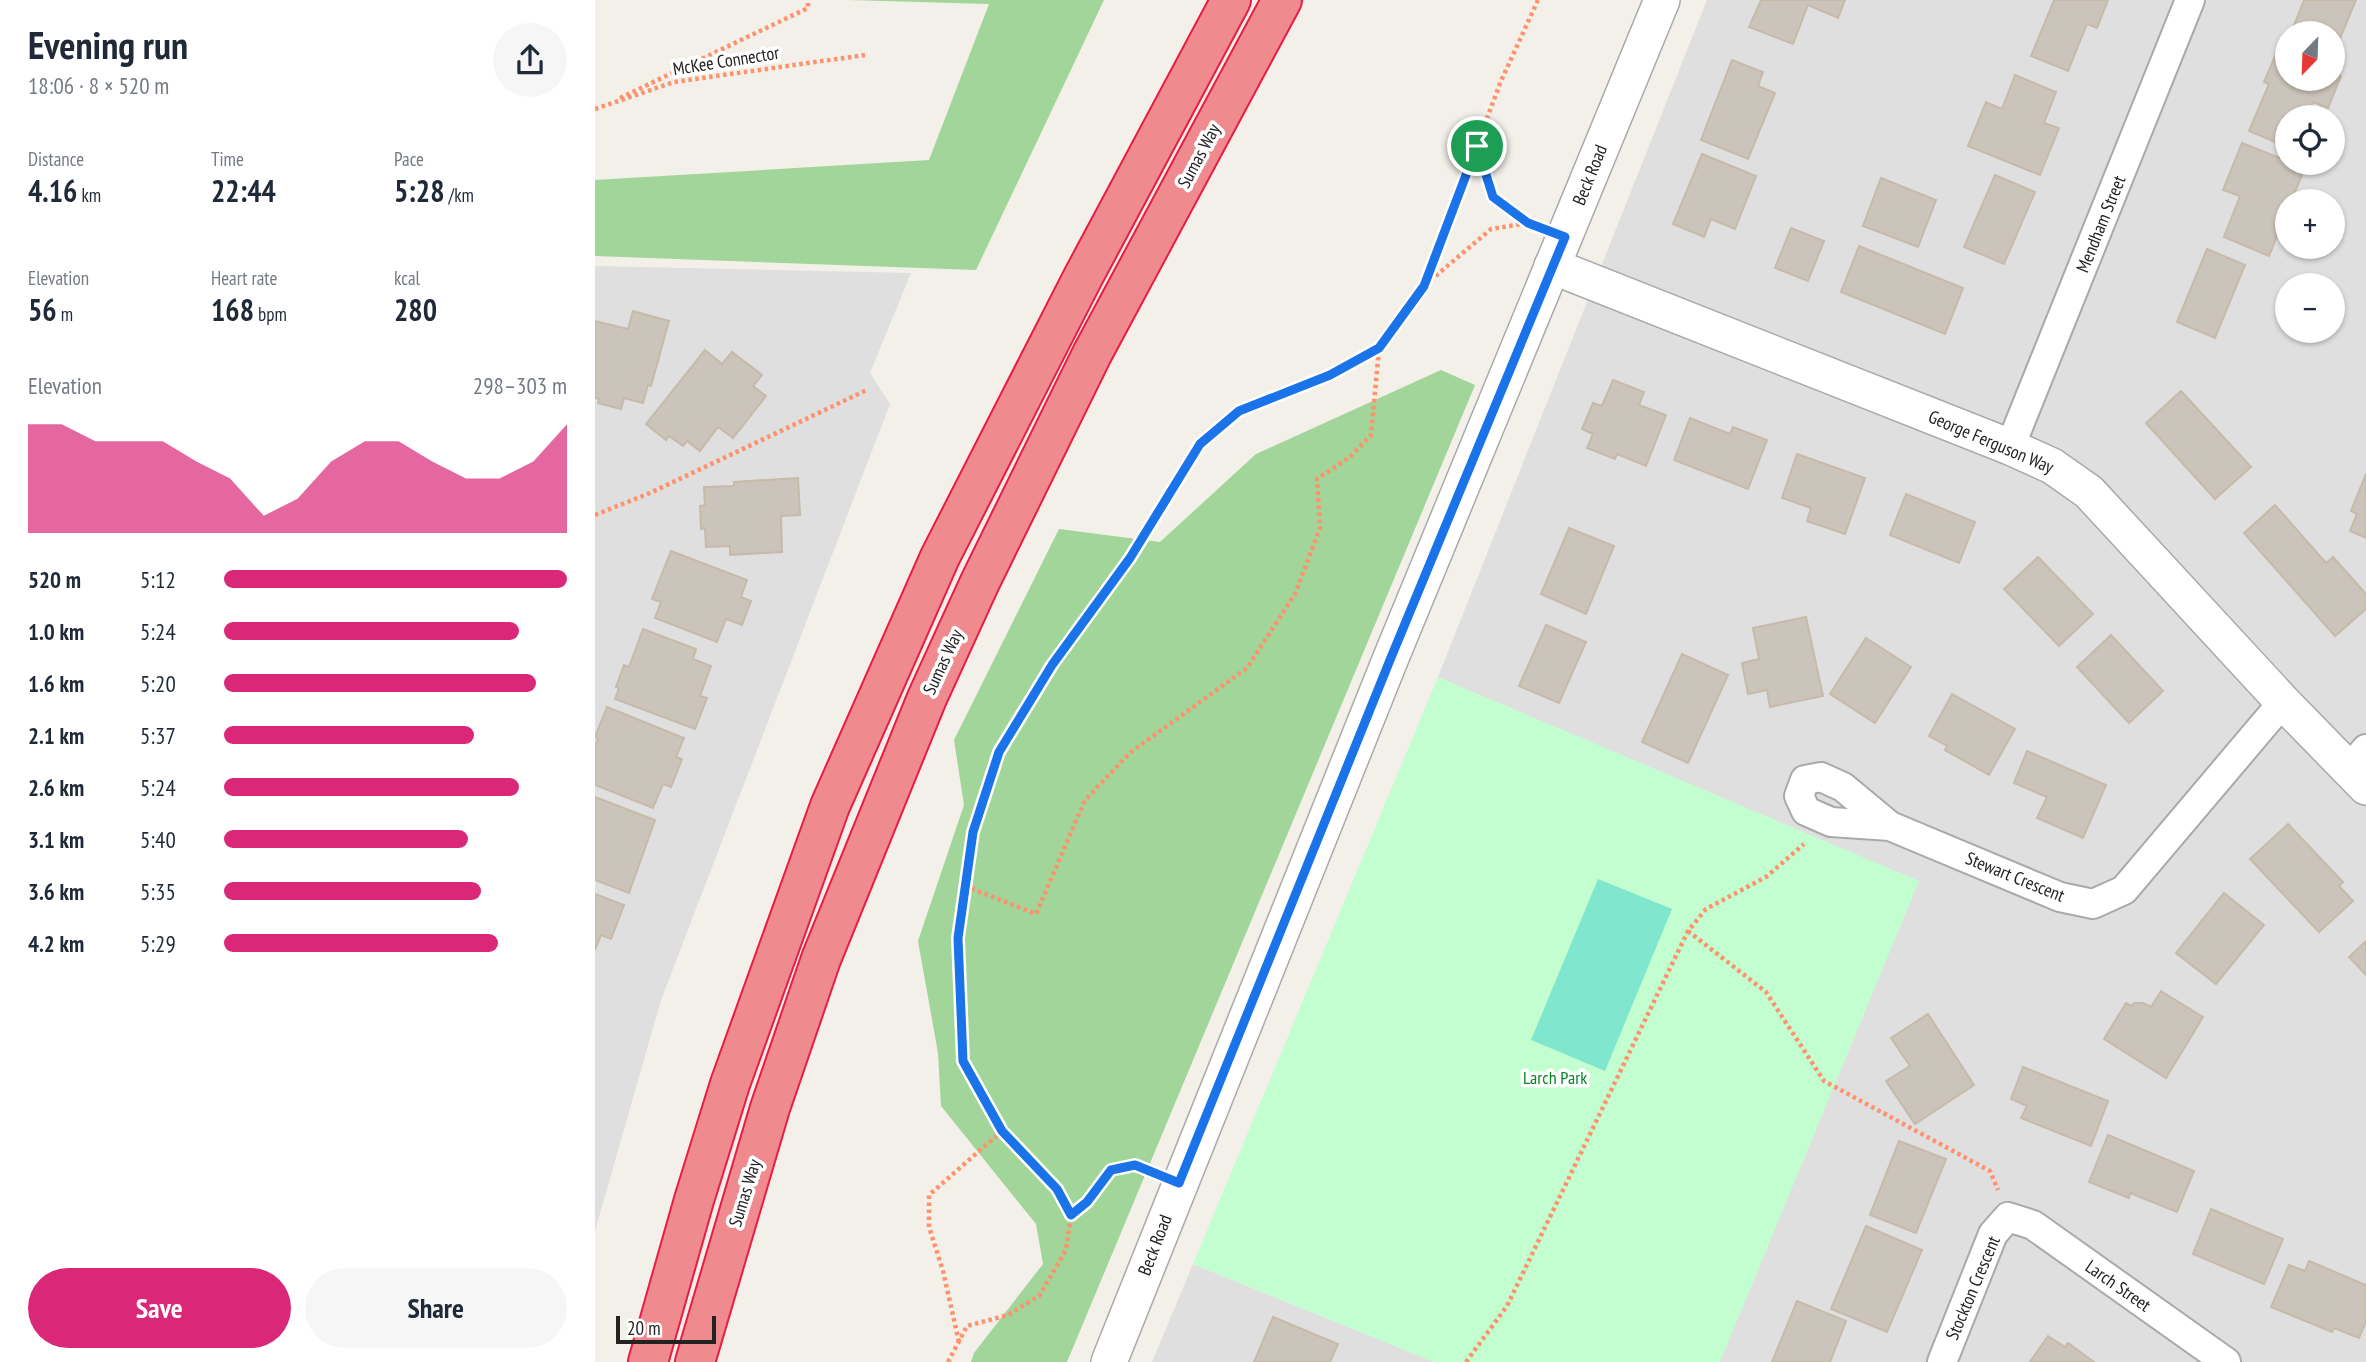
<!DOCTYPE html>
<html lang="en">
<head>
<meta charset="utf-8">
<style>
  body { margin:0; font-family:"PT Sans Narrow",sans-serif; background:#f6f6f7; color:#1f2937; height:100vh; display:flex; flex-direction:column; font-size:26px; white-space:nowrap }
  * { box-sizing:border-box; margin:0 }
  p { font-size:23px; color:#747a83 }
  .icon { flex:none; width:38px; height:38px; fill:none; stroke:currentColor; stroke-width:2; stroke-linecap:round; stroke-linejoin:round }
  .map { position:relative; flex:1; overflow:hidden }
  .details { display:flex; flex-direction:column; background:#fff; width:595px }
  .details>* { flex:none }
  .needle { width:46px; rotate:203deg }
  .controls { position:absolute; left:1680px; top:21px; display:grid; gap:14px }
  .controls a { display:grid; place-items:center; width:70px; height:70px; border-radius:50%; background:#fff; box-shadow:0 2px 5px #0004; font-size:35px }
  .scale { position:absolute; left:21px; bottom:18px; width:100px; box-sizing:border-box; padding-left:7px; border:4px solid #222; border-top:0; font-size:19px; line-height:24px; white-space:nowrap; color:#222; -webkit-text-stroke:5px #fff; paint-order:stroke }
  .pin { position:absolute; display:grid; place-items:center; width:60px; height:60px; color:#fff; margin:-30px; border:4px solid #fff; border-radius:50%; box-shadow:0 2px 7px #0007 }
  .round { display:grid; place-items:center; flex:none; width:74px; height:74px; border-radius:37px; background:#f6f6f7 }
  .summary { display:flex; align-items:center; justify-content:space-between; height:119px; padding:0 28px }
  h1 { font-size:38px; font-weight:700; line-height:52px }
  .figures { display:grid; grid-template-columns:repeat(3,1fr); gap:10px; height:119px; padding:7px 28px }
  .figures div { display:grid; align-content:center }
  .figures b { font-size:30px; font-weight:700 }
  .figures small { font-size:19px; font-weight:400 }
  .figures p { font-size:19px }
  .chart { height:196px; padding:14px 28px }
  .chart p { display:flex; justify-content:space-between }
  .chart svg { width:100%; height:126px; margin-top:7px; fill:#db2777; opacity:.7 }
  .primary-button { display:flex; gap:14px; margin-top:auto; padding:14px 28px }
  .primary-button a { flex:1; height:80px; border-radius:42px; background:#db2777; color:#fff; font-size:28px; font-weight:700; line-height:80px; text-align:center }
  .primary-button a+a { background:#f6f6f7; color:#1f2937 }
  ul { padding:0 28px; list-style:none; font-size:23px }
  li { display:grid; grid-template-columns:112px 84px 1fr; align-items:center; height:52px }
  li i { height:18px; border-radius:9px; background:#db2777 }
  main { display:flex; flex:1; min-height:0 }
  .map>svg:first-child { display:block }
  .residential { fill:#e0dfdf; fill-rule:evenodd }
  .forest { fill:#a2d599 }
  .park { fill:#c3fed0 }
  .pitch { fill:#80e7ce }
  .building { fill:#cbc4ba; stroke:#c6baa9; stroke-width:2 }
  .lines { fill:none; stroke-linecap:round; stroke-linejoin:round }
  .minor-casing { stroke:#a9a9a9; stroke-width:32 }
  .tertiary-casing { stroke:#a9a9a9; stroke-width:38 }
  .motorway-casing { stroke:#ea1b44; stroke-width:42 }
  .path { stroke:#ff916c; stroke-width:4.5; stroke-dasharray:3.5 3.5; stroke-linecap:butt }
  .minor { stroke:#fff; stroke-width:28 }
  .tertiary { stroke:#fff; stroke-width:35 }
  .motorway { stroke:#ef8a8f; stroke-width:38 }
  .route-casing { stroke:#fff; stroke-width:14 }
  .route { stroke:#1a73e8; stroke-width:9 }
  .labels { text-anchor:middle; stroke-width:7; stroke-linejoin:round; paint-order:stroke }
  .street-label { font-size:18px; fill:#222; stroke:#fff }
  .park-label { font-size:18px; fill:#038721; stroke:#fff }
</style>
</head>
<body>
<main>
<section class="details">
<div class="summary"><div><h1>Evening run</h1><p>18:06 · 8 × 520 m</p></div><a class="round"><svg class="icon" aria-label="share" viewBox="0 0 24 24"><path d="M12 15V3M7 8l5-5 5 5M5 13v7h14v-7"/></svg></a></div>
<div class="figures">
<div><p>Distance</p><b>4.16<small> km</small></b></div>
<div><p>Time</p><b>22:44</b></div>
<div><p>Pace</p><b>5:28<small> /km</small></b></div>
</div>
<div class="figures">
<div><p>Elevation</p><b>56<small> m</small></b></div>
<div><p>Heart rate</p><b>168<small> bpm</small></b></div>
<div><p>kcal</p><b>280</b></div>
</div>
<div class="chart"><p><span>Elevation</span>298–303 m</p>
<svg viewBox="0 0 160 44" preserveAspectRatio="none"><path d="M0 44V6L10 6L20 12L30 12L40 12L50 19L60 25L70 38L80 32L90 19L100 12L110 12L120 19L130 25L140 25L150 19L160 6V44z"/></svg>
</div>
<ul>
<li><b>520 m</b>5:12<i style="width:100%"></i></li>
<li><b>1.0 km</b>5:24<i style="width:86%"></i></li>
<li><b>1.6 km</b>5:20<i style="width:91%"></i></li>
<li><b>2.1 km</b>5:37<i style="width:73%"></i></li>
<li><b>2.6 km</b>5:24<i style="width:86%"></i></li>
<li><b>3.1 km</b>5:40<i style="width:71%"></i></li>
<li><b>3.6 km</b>5:35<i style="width:75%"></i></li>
<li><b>4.2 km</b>5:29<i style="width:80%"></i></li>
</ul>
<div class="primary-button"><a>Save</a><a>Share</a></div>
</section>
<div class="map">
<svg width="1771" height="1362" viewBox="0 0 1771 1362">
  <rect width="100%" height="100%" fill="#f2f0e8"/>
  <!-- residential -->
  <g class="residential">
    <path d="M1112,0H1771V1362H1125L843,677ZM1692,33H1738V79H1692ZM1692,117H1738V163H1692ZM1692,201H1738V247H1692ZM1692,285H1738V331H1692Z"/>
    <path d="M0,266L316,273L275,373L295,404L66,1000L0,1231Z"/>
    <path d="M598,1264L839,1362H557Z"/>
  </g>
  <!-- forest -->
  <g class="forest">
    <path d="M254,0H509L381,270L0,256V180L334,160L394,4Z"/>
    <path d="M846,370L880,385L472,1362H376L379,1353L448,1264L441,1224L346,1106L343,1053L323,941L369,805L359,740L464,529L565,542L661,454Z"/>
  </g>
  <!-- park -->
  <path class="park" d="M843,677L1324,881L1125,1362H839L598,1264Z"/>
  <!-- pitch -->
  <path class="pitch" d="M1003,879L1077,909L1010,1071L936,1040Z"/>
  <!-- building -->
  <g class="building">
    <path d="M1166,0H1250L1243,18L1213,5L1198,44L1154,27Z"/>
    <path d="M1459,0H1513L1502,28L1492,24L1473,71L1436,56Z"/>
    <path d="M1709,0H1761L1738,55V33H1696Z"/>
    <path d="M1683,49L1692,53V79H1738V73L1746,76L1733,108L1718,102L1711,117H1692V147L1654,131L1674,84L1669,82Z"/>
    <path d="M1137,60L1168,72L1163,86L1180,93L1153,159L1106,140Z"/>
    <path d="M1420,75L1461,92L1449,123L1464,128L1445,175L1373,146L1391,102L1407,109Z"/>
    <path d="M1647,143L1710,168L1696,201H1692V211L1674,256L1629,237L1645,196L1628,190Z"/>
    <path d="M1107,154L1161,176L1140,229L1116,219L1109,237L1078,224Z"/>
    <path d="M1400,175L1440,192L1409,264L1369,247Z"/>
    <path d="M1286,178L1341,200L1323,247L1268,226Z"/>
    <path d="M1196,228L1229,241L1213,281L1180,268Z"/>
    <path d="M1264,246L1368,288L1350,334L1246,292Z"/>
    <path d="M1612,249L1650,265L1620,338L1582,322Z"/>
    <path d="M38,311L74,321L56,386L53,385L48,403L29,398L26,409L3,403L4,399L0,398V321L33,329Z"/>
    <path d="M110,350L127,364L137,352L167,375L158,386L171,396L138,438L123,427L105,451L92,441L88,446L74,436L71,440L51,424Z"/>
    <path d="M1018,380L1049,392L1044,405L1071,415L1051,466L1022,454L1020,459L992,448L998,434L987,429L998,403L1007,406Z"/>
    <path d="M1586,391L1656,467L1620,499L1551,423Z"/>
    <path d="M1095,418L1135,434L1138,427L1172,440L1153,489L1079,460Z"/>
    <path d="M1202,454L1270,478L1250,534L1212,521L1216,508L1187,498Z"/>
    <path d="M1771,474V538L1755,531L1762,514L1756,511Z"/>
    <path d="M203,478L205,515L186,516L187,552L135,555V546L111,547L110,528L106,529L105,506L110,505L109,487L139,486V482Z"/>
    <path d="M1311,494L1380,522L1364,563L1295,535Z"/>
    <path d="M1680,505L1731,563L1738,557L1771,594V609L1740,636L1649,533Z"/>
    <path d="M974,528L1019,546L991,614L946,594Z"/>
    <path d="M76,551L152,580L146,597L156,601L147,625L131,619L122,642L60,618L66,602L57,599Z"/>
    <path d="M1443,557L1498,614L1464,646L1409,589Z"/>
    <path d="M1211,617L1228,696L1175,707L1172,690L1153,694L1147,663L1164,659L1158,628Z"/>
    <path d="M951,625L991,642L964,703L924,686Z"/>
    <path d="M48,629L101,649L98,659L116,666L105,696L112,698L100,729L20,699L24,688L21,687L29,665L34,667Z"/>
    <path d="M1516,635L1568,691L1534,723L1482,667Z"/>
    <path d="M1271,638L1316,667L1280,723L1235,694Z"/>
    <path d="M1087,654L1133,675L1093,763L1047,742Z"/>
    <path d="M1357,694L1420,729L1394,775L1350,750L1352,746L1334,736Z"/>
    <path d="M12,707L89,738L81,757L87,759L76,787L68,784L58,808L0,785V746L3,738L0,737Z"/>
    <path d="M1432,751L1511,785L1488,838L1442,818L1452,797L1419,783Z"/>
    <path d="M0,797L60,820L34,893L0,880Z"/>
    <path d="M1693,824L1748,882L1744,886L1758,901L1724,932L1655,859Z"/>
    <path d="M1629,893L1669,925L1621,984L1581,953Z"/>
    <path d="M0,894L29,905L16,939L6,935L0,950Z"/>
    <path d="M1771,941V975L1754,957Z"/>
    <path d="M1566,991L1608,1017L1571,1078L1509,1039L1531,1003L1537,1006L1539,1003H1548L1556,1007Z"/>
    <path d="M1333,1014L1379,1085L1320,1124L1291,1081L1315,1066L1296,1038Z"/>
    <path d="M1428,1067L1513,1101L1496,1146L1426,1118L1432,1106L1416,1099Z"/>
    <path d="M1513,1135L1599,1171L1582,1212L1535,1193L1534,1198L1494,1182Z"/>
    <path d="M1304,1141L1351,1159L1321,1233L1275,1215Z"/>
    <path d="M1616,1209L1688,1239L1669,1284L1598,1254Z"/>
    <path d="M1271,1226L1327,1250L1292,1332L1236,1309Z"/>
    <path d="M1714,1261L1771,1285V1322L1764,1338L1739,1328L1737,1332L1676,1307L1694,1265L1710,1271Z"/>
    <path d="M1202,1301L1251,1321L1235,1362H1177Z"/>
    <path d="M678,1317L743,1344L735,1362H659Z"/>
    <path d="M1453,1336L1470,1347L1473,1343L1499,1362H1435Z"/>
  </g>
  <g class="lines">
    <defs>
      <g id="minor">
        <path d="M1415,447L1595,0"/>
        <path d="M1754,769L1771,749"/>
        <path d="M1295,826L1248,787L1226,777L1210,780L1204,796L1211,811L1236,822L1295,826L1465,897L1498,904L1529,890L1688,702"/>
        <path d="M1347,1362L1398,1234L1413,1217L1438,1225L1631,1362"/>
      </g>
      <g id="tertiary">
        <path d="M957,266L1415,447L1457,466L1494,492L1688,702L1771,787"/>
        <path d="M514,1362L795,660L1067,0"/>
      </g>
      <g id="motorway">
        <path d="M53,1362L99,1200L135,1084L235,806L345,557L488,277L636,0"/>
        <path d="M100,1362L175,1108L226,959L332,698L385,582L497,354L687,0"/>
      </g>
    </defs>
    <!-- minor casing -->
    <use href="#minor" class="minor-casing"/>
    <!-- tertiary casing -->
    <use href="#tertiary" class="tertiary-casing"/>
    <!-- motorway casing -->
    <use href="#motorway" class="motorway-casing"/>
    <!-- path -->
    <g class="path">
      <path d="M25,98L213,8V0"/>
      <path d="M0,109L79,82L270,55"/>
      <path d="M882,146L898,197L933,222"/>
      <path d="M830,285L896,229L933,223L939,225"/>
      <path d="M0,515L55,493L272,390"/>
      <path d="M370,886L441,914L490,800L536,752L652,668L700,594L725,528L722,479L755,457L776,435L784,349"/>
      <path d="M1093,931L1171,992L1229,1081L1395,1171L1403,1190"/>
      <path d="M476,1215L493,1203L516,1170L540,1165L554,1171"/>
      <path d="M364,1342L348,1271L334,1227V1195L407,1131"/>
      <path d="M353,1362L372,1326L413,1315L444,1296L471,1250L476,1215L462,1189L407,1131L368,1061L364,938L378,832L404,752L457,665L535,558L605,444L644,411L735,375L784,348L829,286L906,81L943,0"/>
      <path d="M871,1362L912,1306L1093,931L1111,909L1171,877L1209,844"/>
    </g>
    <!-- minor -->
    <use href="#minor" class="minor"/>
    <!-- tertiary -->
    <use href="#tertiary" class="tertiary"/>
    <!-- motorway -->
    <use href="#motorway" class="motorway"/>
  </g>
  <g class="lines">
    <defs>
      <path id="route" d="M882,146L898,197L933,223L970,237L795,660L584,1183L540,1165L516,1170L492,1202L476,1215L462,1189L407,1131L368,1061L363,938L378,832L404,752L457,665L535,558L605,444L644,411L735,375L784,348L829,286Z"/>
    </defs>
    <!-- route casing -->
    <use href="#route" class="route-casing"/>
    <!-- route -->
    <use href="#route" class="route"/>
  </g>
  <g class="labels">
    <!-- street labels -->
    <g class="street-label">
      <text transform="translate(131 61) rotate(-9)" y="6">McKee Connector</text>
      <text transform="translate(604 156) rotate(-62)" y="6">Sumas Way</text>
      <text transform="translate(995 175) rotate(-68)" y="6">Beck Road</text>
      <text transform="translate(1506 224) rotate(-68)" y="6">Mendham Street</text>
      <text transform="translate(1396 442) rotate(23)" y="6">George Ferguson Way</text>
      <text transform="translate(348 662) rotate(-65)" y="6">Sumas Way</text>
      <text transform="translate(1420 877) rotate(22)" y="6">Stewart Crescent</text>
      <text transform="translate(150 1193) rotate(-73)" y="6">Sumas Way</text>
      <text transform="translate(560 1245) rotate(-69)" y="6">Beck Road</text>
      <text transform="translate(1523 1286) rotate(35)" y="6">Larch Street</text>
      <text transform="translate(1378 1288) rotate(-67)" y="6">Stockton Crescent</text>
    </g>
    <!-- park labels -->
    <g class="park-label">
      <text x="960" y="1084">Larch Park</text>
    </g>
  </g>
</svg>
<div class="controls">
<a><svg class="needle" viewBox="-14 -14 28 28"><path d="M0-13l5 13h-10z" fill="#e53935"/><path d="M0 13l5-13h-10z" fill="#747a83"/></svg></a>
<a><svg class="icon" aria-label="locate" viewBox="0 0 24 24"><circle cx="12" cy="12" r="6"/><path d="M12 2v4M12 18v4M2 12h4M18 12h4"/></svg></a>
<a>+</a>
<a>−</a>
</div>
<div class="scale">20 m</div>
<div class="pin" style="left:882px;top:146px;background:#1e9e55"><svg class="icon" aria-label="arrive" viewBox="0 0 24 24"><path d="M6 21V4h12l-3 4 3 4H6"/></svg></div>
</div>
</main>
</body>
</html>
